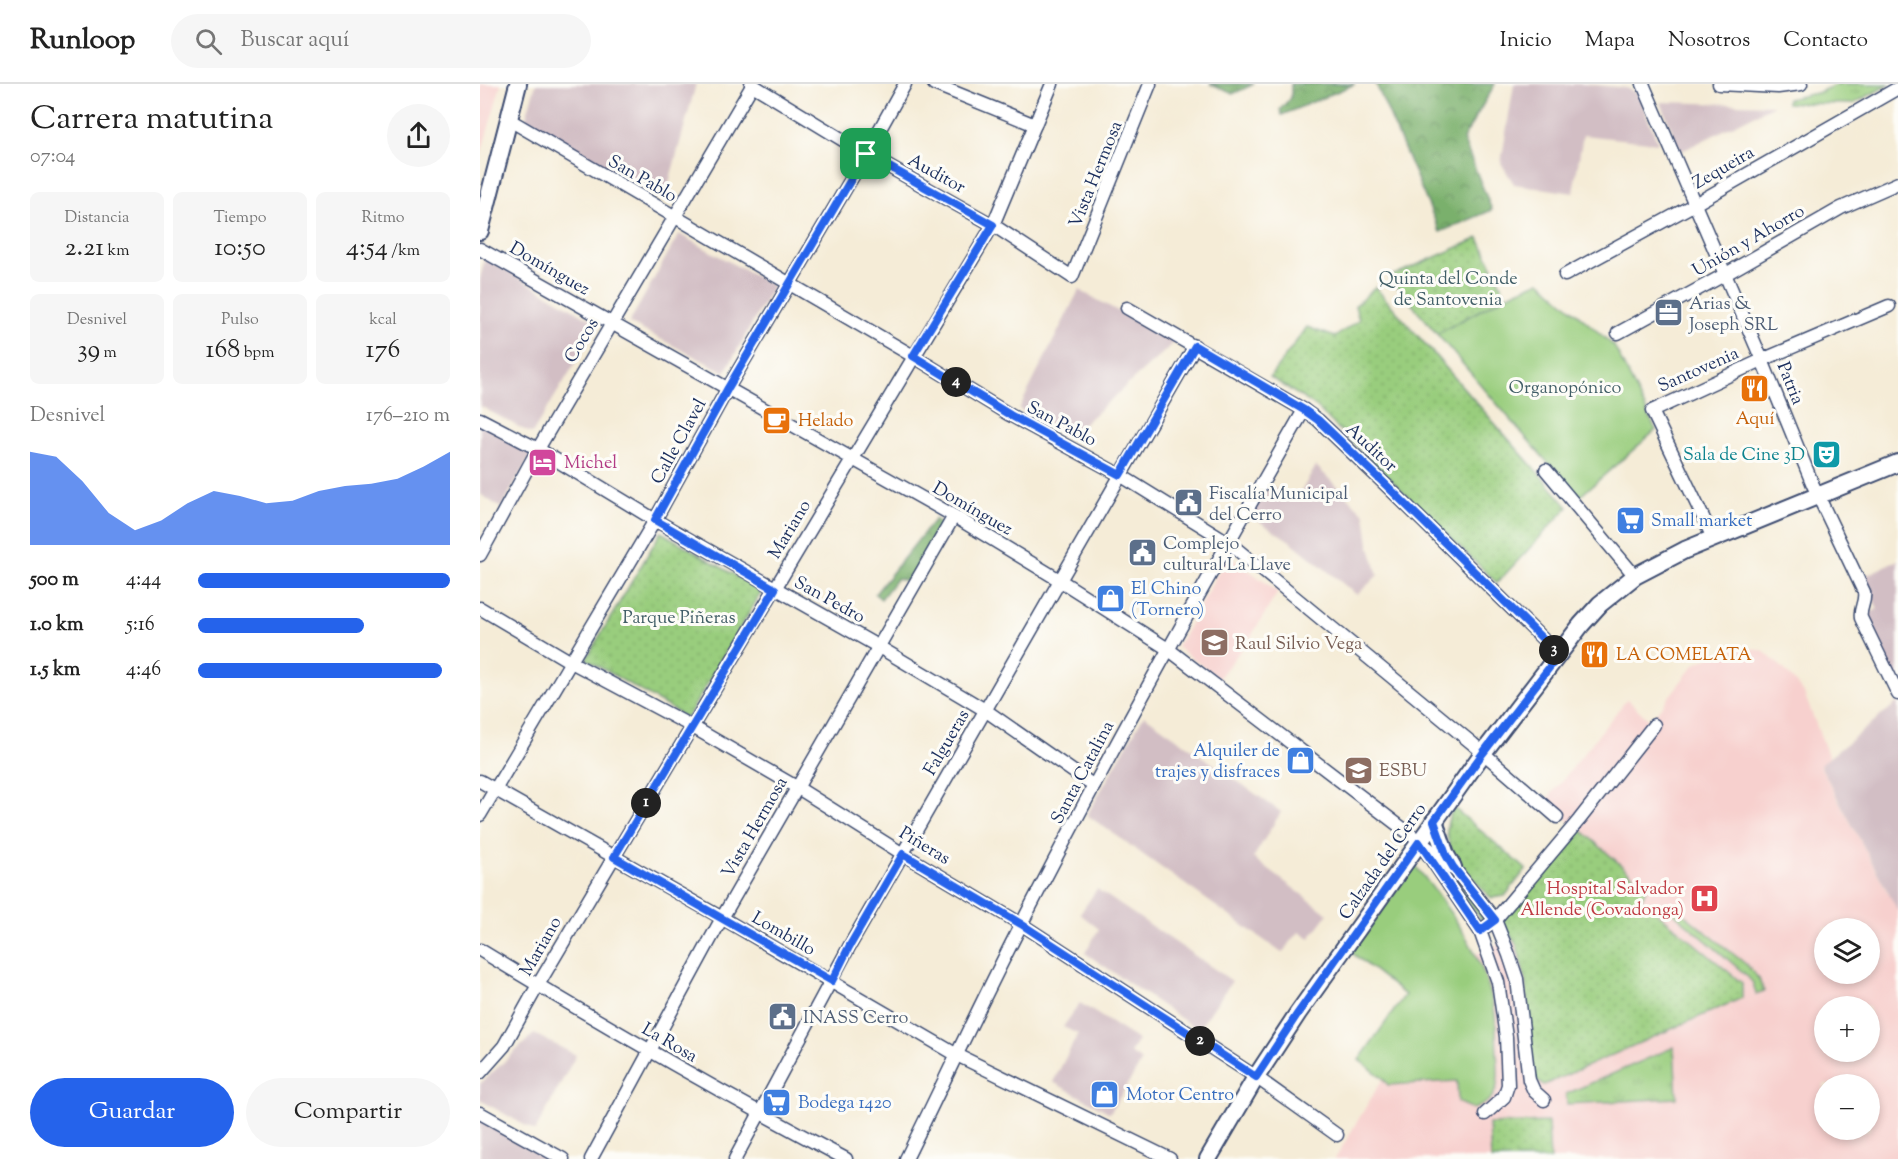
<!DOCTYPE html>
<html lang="es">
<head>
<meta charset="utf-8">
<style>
  body { margin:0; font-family:"Sorts Mill Goudy",serif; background:#f6f6f6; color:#222; height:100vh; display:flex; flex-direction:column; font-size:22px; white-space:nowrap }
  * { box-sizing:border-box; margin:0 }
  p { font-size:20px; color:#767676 }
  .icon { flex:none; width:33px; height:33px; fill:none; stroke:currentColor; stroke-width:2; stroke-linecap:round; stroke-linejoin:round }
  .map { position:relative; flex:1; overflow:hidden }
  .details { display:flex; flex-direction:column; background:#fff; width:480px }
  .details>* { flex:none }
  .controls { position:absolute; left:1334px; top:834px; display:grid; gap:12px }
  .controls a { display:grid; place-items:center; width:66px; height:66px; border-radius:50%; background:#fff; box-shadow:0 3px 9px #0003; font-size:30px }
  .pin { position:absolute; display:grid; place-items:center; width:51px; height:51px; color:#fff; margin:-26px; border-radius:12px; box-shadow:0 3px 9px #0006 }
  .km { position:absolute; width:30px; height:30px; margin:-15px; border-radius:50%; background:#222; color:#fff; font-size:16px; line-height:30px; text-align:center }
  .round { display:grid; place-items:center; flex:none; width:63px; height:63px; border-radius:32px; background:#f6f6f6 }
  .head { display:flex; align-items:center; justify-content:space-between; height:102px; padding:0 30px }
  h1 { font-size:33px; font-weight:600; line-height:45px }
  .metrics { display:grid; grid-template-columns:repeat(3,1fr); gap:9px; height:102px; padding:6px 30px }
  .metrics div { display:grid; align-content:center; border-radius:9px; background:#f6f6f6; text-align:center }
  .metrics b { font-size:26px; font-weight:600 }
  .metrics small { font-size:16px; font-weight:400 }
  .metrics p { font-size:16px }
  .chart { height:168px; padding:12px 30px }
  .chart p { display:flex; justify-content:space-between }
  .chart svg { width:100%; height:108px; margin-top:6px; fill:#2563eb; opacity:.7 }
  .cta { display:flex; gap:12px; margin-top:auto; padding:12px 30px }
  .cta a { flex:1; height:69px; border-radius:36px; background:#2563eb; color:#fff; font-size:24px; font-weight:600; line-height:69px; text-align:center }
  .cta a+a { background:#f6f6f6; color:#222 }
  ul { padding:0 30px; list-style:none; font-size:20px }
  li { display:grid; grid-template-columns:96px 72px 1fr; align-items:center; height:45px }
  li i { height:15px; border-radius:8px; background:#2563eb }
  header { display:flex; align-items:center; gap:36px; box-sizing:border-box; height:84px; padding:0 30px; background:#fff; border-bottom:2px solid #e0e0e0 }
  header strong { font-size:28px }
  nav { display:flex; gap:33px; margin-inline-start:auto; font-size:21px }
  .search { width:420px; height:54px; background:#f6f6f6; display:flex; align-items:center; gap:15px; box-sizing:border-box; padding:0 21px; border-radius:33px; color:#767676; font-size:22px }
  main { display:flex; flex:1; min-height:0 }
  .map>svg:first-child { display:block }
  .built { fill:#f7d0ce; fill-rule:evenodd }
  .industrial { fill:#d2bec4 }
  .grass { fill:url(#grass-tufts); stroke:#5a7e6e; stroke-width:1.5 }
  .forest { fill:url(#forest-crowns); stroke:#4a7065; stroke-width:1.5 }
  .park { fill:url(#park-dots); stroke:#5a7e6e; stroke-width:1.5 }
  .garden { fill:#99cd7d; stroke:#5a7e6e; stroke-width:1.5 }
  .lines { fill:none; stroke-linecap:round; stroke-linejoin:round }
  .minor-casing { stroke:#3c4b70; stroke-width:15 }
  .major-casing { stroke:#3c4b70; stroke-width:20 }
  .minor { stroke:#fff; stroke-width:12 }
  .major { stroke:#fff; stroke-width:16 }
  .route-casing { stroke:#fff; stroke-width:12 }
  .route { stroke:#2563eb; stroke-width:8 }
  .labels { text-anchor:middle; stroke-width:6; stroke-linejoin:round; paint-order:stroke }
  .street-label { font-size:18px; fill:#1b2f5e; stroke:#fdfcf7 }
  .park-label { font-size:18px; fill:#415e67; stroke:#fdfcf7 }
  .service-label { font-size:18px; fill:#4e5e75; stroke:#fdfcf7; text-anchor:start }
  .food-label { font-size:18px; fill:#c56008; stroke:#fdfcf7; text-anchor:start }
  .culture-label { font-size:18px; fill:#0d838f; stroke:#fdfcf7; text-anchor:end }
  .hotel-label { font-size:18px; fill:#b23c85; stroke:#fdfcf7; text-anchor:start }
  .shop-label { font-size:18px; fill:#366cbe; stroke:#fdfcf7; text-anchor:start }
  .education-label { font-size:18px; fill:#785e54; stroke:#fdfcf7; text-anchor:start }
  .health-label { font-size:18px; fill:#be3a42; stroke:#fdfcf7; text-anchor:end }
</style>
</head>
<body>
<header>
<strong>Runloop</strong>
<div class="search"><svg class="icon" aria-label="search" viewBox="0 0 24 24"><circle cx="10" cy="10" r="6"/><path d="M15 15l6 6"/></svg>Buscar aquí</div>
<nav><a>Inicio</a><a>Mapa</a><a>Nosotros</a><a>Contacto</a></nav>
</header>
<main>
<section class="details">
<div class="head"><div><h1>Carrera matutina</h1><p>07:04</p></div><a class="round"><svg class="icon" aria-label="share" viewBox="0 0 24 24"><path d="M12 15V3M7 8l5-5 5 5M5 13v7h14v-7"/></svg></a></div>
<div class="metrics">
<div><p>Distancia</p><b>2.21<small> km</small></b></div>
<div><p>Tiempo</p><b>10:50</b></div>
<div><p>Ritmo</p><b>4:54<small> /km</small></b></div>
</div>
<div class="metrics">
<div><p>Desnivel</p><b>39<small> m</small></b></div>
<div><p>Pulso</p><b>168<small> bpm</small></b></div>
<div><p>kcal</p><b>176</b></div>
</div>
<div class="chart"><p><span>Desnivel</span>176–210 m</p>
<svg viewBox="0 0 160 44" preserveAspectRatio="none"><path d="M0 44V6L10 8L20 18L30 31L40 38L50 34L60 27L70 22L80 24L90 27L100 26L110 22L120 20L130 19L140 17L150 12L160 6V44z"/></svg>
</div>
<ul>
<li><b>500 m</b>4:44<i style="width:100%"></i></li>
<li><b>1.0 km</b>5:16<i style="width:66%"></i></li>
<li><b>1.5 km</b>4:46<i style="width:97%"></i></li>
</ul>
<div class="cta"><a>Guardar</a><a>Compartir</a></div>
</section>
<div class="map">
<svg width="1418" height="1075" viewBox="0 0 1418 1075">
  <defs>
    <pattern id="grass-tufts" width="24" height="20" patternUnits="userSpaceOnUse" patternTransform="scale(1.5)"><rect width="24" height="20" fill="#99cd7d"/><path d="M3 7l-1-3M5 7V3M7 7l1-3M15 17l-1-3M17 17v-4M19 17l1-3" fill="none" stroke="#83b06e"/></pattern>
    <pattern id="forest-crowns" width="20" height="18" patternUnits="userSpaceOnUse" patternTransform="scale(1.5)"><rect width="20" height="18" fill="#7ab06c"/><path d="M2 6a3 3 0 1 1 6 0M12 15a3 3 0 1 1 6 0" fill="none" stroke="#63905c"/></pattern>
    <pattern id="park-dots" width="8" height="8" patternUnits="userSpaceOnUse" patternTransform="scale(1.5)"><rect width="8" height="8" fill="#99cd7d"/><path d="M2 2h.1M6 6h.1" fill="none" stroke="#83b06e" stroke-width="1.8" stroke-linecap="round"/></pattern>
  </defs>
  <rect width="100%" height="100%" fill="#fdfcf7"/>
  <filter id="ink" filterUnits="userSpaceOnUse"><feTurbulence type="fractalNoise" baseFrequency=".0167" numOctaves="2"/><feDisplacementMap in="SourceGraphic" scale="12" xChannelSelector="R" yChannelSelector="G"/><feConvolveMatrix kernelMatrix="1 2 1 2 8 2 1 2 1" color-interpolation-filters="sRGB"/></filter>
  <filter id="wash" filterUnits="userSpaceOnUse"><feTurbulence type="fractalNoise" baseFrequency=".008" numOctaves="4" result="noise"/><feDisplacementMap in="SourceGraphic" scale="24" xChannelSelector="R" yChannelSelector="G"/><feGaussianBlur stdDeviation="1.35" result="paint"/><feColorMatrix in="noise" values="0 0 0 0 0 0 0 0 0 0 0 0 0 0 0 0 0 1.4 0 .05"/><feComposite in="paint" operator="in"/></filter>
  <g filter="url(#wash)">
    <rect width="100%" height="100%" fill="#f5ecd7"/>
    <!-- built -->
    <g class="built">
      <path d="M0,0H21L0,74Z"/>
      <path d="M748,471L798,508L770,554L739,594L697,563Z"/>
      <path d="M1262,562L1283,567L1304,585L1324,609L1349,674L1340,682L1408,809L1418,821V1073L1416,1075H855L903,994L879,976L925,911L871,868L984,847L996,870L1033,854L1099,745L1065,718L1147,615L1170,637L1214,581L1231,572ZM1344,844H1389V890H1344ZM1344,922H1389V968H1344ZM1344,1000H1389V1046H1344Z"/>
    </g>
    <!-- industrial -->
    <g class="industrial">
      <path d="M56,0H216L184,117L143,92L44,40Z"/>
      <path d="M1034,0H1104L1147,4L1158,10L1178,59L1103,51L1093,109L1034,100L1021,79Z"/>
      <path d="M1181,18L1294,21L1200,68Z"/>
      <path d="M199,150L293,202L245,288L149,239Z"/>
      <path d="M5,174L119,240L52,350L0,322V195Z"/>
      <path d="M599,206L695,258L589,353L539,325Z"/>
      <path d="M0,340L52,369L21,424L0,410Z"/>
      <path d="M836,382L885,430L889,460L898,491L877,511L810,457L769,431L791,402L816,416Z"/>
      <path d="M1418,476V606L1383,532L1398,525L1382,493Z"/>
      <path d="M1418,618V827L1340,681Z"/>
      <path d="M664,631L801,728L773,774L848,830L830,854L819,848L802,869L607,731Z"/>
      <path d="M617,805L752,897L718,946L605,869L619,845L600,830Z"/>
      <path d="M600,919L658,956L650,969L662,977L630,1029L573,998L598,950L583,943Z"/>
      <path d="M54,950L96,971L55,1047L0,1016V1000Z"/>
      <path d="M0,1035L64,1074L63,1075H0Z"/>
    </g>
    <!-- grass -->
    <g class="grass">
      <path d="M1358,0H1410L1373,20L1307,19V15L1336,9Z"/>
      <path d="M1194,963L1197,1014L1087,1020L1086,1010Z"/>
    </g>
    <!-- forest -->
    <g class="forest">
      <path d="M730,0H774L753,10Z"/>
      <path d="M811,0H875L802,31L800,26L811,13Z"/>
      <path d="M896,0H1015L983,55L1012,126L960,148Z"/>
      <path d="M455,435L462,441L430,498L417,494L401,515L395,510Z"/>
    </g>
    <!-- park -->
    <g class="park">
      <path d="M999,154L1026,212L957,250L909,193Z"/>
      <path d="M895,203L1088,423L1017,499L834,321L790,293L827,243L855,253L879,236L875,222Z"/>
      <path d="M181,448L282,507L207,634L106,575Z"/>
      <path d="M974,724L1046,785L1025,812L1012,814L1007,810C986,786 952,759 974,724Z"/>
      <path d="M1099,744L1167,804L1161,815L1262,899V914L1064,1001L1056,997L1054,993L1045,894L1037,862L1020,833Z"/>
      <path d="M1068,1038L1070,1075H1011L1009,1040Z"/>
    </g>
    <!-- garden -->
    <g class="garden">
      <path d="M1060,197L1134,262L1176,346L1098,414L957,250L1026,212Z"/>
      <path d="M935,781C968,824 1001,865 1013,919C1017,935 1016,953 1017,969C1019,995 1022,1016 993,1025L978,1018L977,997L908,1001L903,994L879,976L925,911L871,868Z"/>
      <path d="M974,793L1006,833L1004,836L1001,835L973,797L972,795Z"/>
      <path d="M1191,820L1267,881L1279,895L1284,907L1276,910L1273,899L1266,891L1188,824Z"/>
    </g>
  </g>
  <g filter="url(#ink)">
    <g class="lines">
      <defs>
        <g id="minor">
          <path d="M271,0L386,70L513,141L592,193L670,0"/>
          <path d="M454,0L555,41"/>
          <path d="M1163,0L1282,276L1333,401L1384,508C1386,518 1379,525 1381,534L1418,610"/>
          <path d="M1239,0L1298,3L1321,0"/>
          <path d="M28,35L433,272L530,331L640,391L748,458L993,660L1077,733"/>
          <path d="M0,165L474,432L581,497L688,565L973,783L1015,836L1029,871L1037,895L1049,996L1054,1007L1064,1016"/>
          <path d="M1085,191L1215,120L1418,4"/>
          <path d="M647,224L824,326L838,336L906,401L1079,571"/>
          <path d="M1138,249L1244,191L1361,124L1418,99"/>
          <path d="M0,335L58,365L175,436L399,563L505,626L614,702"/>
          <path d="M1066,386L1155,492"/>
          <path d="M1233,454L1172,327L1282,276L1409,222"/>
          <path d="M0,471L58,365L273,0"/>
          <path d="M0,524L91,578L211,642L318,704L423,770L541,840L776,993L857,1051"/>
          <path d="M0,697L242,834L477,971L690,1075"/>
          <path d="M0,731L175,436L248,304L386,70L425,0"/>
          <path d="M945,766L1000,847L1018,898L1026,953L1028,1001L1024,1013L1005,1030"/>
          <path d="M1000,847L1015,836L1099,736L1174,641"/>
          <path d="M0,866C120,939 241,1009 366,1075"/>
          <path d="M0,989L24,962L58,901L134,773L513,141L572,0"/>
          <path d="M0,1029L83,1075"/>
          <path d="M111,1075L242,834L474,432"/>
          <path d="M255,1075L369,863L715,262"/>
          <path d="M426,1075C465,996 502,916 542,839C631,665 727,495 824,326"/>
        </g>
        <g id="major">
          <path d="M0,147L38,0"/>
          <path d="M954,737L966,771L973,783"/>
          <path d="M728,1075L776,993L818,929L1003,669L1101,541L1120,520L1155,492L1205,466L1418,379"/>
        </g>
      </defs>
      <!-- minor casing -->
      <use href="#minor" class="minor-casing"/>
      <!-- major casing -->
      <use href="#major" class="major-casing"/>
      <!-- minor -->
      <use href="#minor" class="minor"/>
      <!-- major -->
      <use href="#major" class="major"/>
    </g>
  </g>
  <g class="lines" filter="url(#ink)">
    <defs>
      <path id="route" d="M386,70L513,141L433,272L530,331L640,391L715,262L824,326L838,336L906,401L1079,571L1003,669L954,737L966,771L973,783L1015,836L1000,847L939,758L818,929L776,993L541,840L423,770L369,863L352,897L134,773L295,505L175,436L248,304Z"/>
    </defs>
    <!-- route casing -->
    <use href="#route" class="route-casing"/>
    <!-- route -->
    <use href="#route" class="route"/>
  </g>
  <!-- icons -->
  <defs>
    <symbol id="office-square" viewBox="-11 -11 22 22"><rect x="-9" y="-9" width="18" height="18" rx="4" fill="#5c6f8a" stroke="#fdfcf7"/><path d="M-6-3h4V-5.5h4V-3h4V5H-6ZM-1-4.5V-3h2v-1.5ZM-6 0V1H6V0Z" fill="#fff"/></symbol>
    <symbol id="restaurant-square" viewBox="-11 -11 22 22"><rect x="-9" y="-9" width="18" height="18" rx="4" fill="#e8710a" stroke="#fdfcf7"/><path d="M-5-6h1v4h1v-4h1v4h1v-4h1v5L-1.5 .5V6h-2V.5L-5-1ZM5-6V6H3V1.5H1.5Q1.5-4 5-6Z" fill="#fff"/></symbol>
    <symbol id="cafe-square" viewBox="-11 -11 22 22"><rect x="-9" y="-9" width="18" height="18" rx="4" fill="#e8710a" stroke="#fdfcf7"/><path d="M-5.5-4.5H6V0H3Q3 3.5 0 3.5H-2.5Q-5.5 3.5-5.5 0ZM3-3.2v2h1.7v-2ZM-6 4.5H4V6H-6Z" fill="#fff"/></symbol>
    <symbol id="theatre-square" viewBox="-11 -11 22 22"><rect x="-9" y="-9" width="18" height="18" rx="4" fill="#0f9aa8" stroke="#fdfcf7"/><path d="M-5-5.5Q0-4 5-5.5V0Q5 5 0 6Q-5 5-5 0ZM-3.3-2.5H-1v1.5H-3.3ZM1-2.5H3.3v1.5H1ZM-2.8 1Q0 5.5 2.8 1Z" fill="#fff"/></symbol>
    <symbol id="hotel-square" viewBox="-11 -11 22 22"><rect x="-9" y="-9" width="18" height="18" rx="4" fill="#d1479c" stroke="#fdfcf7"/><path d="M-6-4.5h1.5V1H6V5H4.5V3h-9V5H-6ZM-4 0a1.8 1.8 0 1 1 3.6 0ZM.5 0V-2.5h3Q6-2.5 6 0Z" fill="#fff"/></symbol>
    <symbol id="civic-square" viewBox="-11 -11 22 22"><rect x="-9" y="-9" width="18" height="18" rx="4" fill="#5c6f8a" stroke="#fdfcf7"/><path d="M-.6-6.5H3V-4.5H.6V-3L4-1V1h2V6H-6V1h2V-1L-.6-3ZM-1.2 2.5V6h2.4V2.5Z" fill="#fff"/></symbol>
    <symbol id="supermarket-square" viewBox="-11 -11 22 22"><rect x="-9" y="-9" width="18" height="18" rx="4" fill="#3f7fe0" stroke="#fdfcf7"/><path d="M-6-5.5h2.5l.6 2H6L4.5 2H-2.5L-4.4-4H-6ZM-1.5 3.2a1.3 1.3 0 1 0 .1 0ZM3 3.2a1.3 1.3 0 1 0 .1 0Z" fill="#fff"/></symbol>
    <symbol id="shop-square" viewBox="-11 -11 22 22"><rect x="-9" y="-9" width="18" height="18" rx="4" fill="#3f7fe0" stroke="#fdfcf7"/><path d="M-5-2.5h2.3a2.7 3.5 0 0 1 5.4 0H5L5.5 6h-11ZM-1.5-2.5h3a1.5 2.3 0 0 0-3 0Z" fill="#fff"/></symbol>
    <symbol id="school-square" viewBox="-11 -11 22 22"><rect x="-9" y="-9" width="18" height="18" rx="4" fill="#8d6e63" stroke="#fdfcf7"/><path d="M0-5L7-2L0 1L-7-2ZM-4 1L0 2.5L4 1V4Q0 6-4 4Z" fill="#fff"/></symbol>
    <symbol id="hospital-square" viewBox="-11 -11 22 22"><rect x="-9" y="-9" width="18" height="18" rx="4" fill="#e0444e" stroke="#fdfcf7"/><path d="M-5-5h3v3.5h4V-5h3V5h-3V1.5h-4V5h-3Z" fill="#fff"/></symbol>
  </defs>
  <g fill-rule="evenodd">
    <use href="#office-square" x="1172" y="212" width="33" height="33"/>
    <use href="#restaurant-square" x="1258" y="288" width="33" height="33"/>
    <use href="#cafe-square" x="280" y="320" width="33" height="33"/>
    <use href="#theatre-square" x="1330" y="354" width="33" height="33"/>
    <use href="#hotel-square" x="46" y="362" width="33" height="33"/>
    <use href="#civic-square" x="692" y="402" width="33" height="33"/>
    <use href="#supermarket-square" x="1134" y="420" width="33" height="33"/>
    <use href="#civic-square" x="646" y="452" width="33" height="33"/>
    <use href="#shop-square" x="614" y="498" width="33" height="33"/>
    <use href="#school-square" x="718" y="542" width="33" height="33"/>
    <use href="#restaurant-square" x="1098" y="554" width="33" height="33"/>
    <use href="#shop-square" x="804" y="660" width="33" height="33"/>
    <use href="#school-square" x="862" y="670" width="33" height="33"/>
    <use href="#hospital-square" x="1208" y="798" width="33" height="33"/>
    <use href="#civic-square" x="286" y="916" width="33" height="33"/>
    <use href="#shop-square" x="608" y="994" width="33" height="33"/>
    <use href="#supermarket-square" x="280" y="1002" width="33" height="33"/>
  </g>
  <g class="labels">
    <!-- street labels -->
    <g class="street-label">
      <text transform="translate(1243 83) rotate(-30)" y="6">Zequeira</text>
      <text transform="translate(457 89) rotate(29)" y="6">Auditor</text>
      <text transform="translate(615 90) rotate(-68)" y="6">Vista Hermosa</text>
      <text transform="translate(163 94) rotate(30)" y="6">San Pablo</text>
      <text transform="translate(1268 156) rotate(-30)" y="6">Unión y Ahorro</text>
      <text transform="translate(70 184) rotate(30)" y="6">Domínguez</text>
      <text transform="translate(101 256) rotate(-59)" y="6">Cocos</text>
      <text transform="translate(1218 285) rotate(-24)" y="6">Santovenia</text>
      <text transform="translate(1311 299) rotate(68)" y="6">Patria</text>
      <text transform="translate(582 339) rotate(28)" y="6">San Pablo</text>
      <text transform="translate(198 357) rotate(-61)" y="6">Calle Clavel</text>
      <text transform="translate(892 363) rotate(43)" y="6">Auditor</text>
      <text transform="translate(493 424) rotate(30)" y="6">Domínguez</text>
      <text transform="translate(309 445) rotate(-59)" y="6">Mariano</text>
      <text transform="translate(350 515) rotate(29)" y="6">San Pedro</text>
      <text transform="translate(466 658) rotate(-60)" y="6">Falgueras</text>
      <text transform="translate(602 688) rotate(-62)" y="6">Santa Catalina</text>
      <text transform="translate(274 743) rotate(-60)" y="6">Vista Hermosa</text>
      <text transform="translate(445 761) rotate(31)" y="6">Piñeras</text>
      <text transform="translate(902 777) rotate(-55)" y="6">Calzada del Cerro</text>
      <text transform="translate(304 849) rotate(30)" y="6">Lombillo</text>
      <text transform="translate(60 862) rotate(-60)" y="6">Mariano</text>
      <text transform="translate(190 958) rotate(30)" y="6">La Rosa</text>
    </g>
    <!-- park labels -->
    <g class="park-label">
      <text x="968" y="200">Quinta del Conde<tspan x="968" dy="21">de Santovenia</tspan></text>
      <text x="1085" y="309">Organopónico</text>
      <text x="199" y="539">Parque Piñeras</text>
    </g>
    <!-- service labels -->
    <g class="service-label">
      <text x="1209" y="225">Arias &amp;<tspan x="1209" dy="21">Joseph SRL</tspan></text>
      <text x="729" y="415">Fiscalía Municipal<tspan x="729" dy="21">del Cerro</tspan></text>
      <text x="683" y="465">Complejo<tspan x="683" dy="21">cultural La Llave</tspan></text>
      <text x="323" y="939">INASS Cerro</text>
    </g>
    <!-- food labels -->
    <g class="food-label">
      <text x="1275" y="340" text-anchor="middle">Aquí</text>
      <text x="318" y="342">Helado</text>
      <text x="1136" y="576">LA COMELATA</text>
    </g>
    <!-- culture labels -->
    <g class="culture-label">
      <text x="1325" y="376">Sala de Cine 3D</text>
    </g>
    <!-- hotel labels -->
    <g class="hotel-label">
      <text x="84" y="384">Michel</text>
    </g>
    <!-- shop labels -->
    <g class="shop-label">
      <text x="1171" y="442">Small market</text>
      <text x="651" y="510">El Chino<tspan x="651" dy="21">(Tornero)</tspan></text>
      <text x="800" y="672" text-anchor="end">Alquiler de<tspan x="800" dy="21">trajes y disfraces</tspan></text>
      <text x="646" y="1016">Motor Centro</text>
      <text x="318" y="1024">Bodega 1420</text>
    </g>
    <!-- education labels -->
    <g class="education-label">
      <text x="755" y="565">Raul Silvio Vega</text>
      <text x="899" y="692">ESBU</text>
    </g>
    <!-- health labels -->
    <g class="health-label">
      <text x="1204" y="810">Hospital Salvador<tspan x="1204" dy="21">Allende (Covadonga)</tspan></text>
    </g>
  </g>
</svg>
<div class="controls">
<a><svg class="icon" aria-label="layers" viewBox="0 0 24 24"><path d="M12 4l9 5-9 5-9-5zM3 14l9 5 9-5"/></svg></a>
<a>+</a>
<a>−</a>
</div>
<div class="pin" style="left:386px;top:70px;background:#1e9e55"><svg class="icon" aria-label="arrive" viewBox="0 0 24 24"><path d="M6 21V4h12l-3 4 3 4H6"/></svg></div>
<b class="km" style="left:166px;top:719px">1</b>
<b class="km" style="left:720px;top:957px">2</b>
<b class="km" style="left:1074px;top:566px">3</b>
<b class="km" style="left:476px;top:298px">4</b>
</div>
</main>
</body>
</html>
